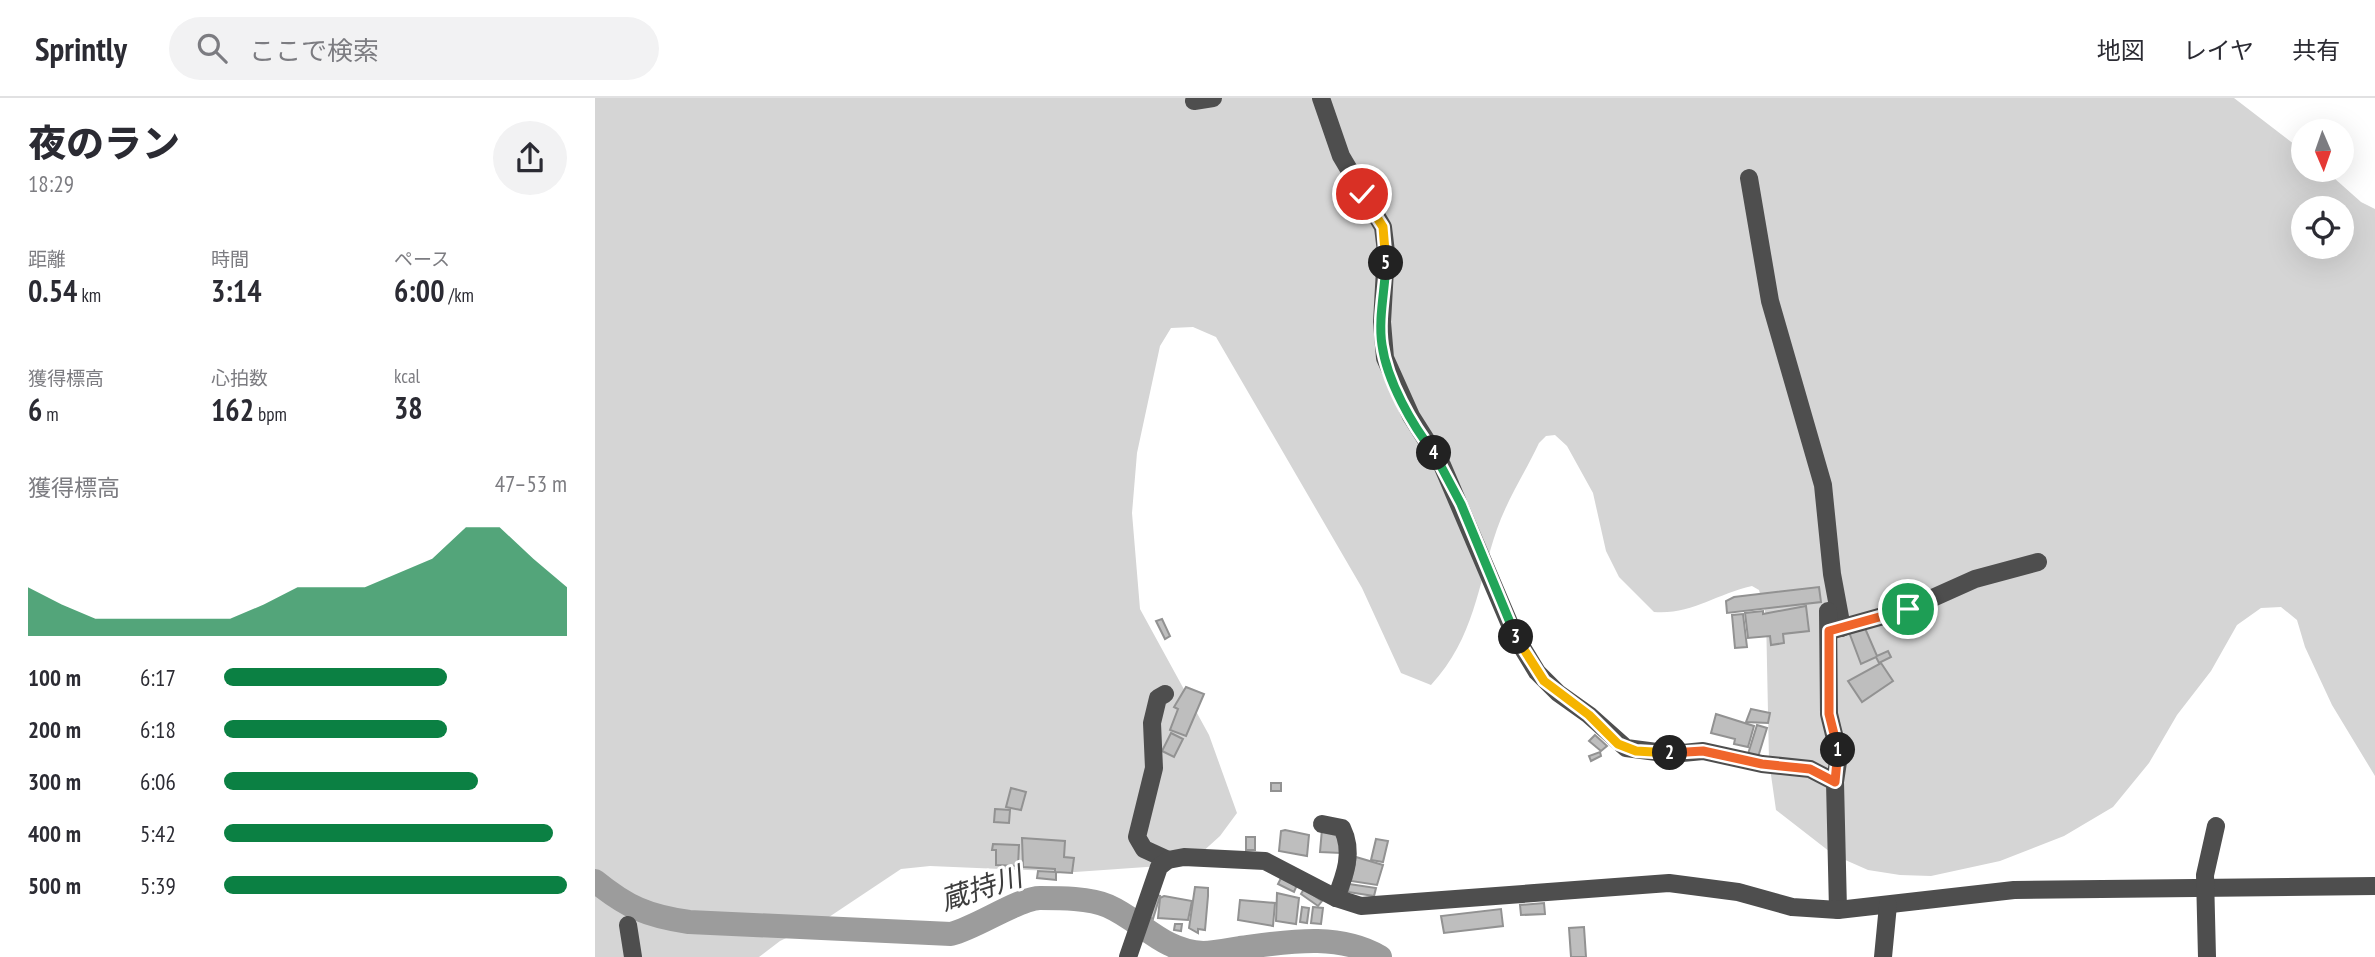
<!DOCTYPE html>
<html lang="ja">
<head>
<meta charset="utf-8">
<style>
  body { margin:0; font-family:"PT Sans Narrow","Noto Sans JP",sans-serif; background:#f2f2f3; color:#2b2b33; height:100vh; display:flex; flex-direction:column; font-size:26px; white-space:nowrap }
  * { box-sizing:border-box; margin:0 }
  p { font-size:23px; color:#7c7c81 }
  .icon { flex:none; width:38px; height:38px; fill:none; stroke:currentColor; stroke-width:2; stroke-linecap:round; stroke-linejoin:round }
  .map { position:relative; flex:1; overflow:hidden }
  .side { display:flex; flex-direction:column; background:#fff; width:595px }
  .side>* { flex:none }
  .needle { width:46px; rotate:178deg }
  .tools { position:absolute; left:1696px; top:21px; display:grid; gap:14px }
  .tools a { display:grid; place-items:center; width:63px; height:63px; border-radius:50%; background:#fff; box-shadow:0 7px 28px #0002; font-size:35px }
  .pin { position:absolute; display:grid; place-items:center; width:60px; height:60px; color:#fff; margin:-30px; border:4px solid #fff; border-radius:50%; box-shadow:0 2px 7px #0007 }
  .km { position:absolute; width:35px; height:35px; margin:-18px; border-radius:50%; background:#222; color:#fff; font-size:19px; line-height:35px; text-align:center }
  .round { display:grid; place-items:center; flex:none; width:74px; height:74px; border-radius:37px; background:#f2f2f3 }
  .headline { display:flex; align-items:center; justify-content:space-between; height:119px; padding:0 28px }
  h1 { font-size:38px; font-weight:800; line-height:52px }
  .metrics { display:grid; grid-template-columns:repeat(3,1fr); gap:10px; height:119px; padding:7px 28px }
  .metrics div { display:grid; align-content:center }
  .metrics b { font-size:30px; font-weight:800 }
  .metrics small { font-size:19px; font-weight:400 }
  .metrics p { font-size:19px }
  .chart { height:196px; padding:14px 28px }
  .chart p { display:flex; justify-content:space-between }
  .chart svg { width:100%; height:126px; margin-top:7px; fill:#0b8043; opacity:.7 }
  ul { padding:0 28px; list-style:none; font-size:23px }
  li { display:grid; grid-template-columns:112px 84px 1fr; align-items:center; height:52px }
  li i { height:18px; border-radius:9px; background:#0b8043 }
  header { display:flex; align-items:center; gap:42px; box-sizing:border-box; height:98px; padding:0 35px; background:#fff; border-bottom:2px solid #e1e1e2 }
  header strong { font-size:33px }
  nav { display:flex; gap:38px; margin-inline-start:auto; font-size:24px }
  .search { width:490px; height:63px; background:#f2f2f3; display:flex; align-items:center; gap:18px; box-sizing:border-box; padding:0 24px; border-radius:38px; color:#7c7c81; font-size:26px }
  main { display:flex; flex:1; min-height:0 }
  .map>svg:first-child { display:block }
  .green { fill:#d5d5d5; fill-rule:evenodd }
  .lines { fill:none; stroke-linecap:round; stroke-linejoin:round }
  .river { stroke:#9c9c9c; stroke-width:24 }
  .building { fill:#bebebe; stroke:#929292; stroke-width:2 }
  .minor { stroke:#4e4e4e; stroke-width:18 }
  .split-1-casing { stroke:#fff; stroke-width:14 }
  .split-2-casing { stroke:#fff; stroke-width:14 }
  .split-3-casing { stroke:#fff; stroke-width:14 }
  .split-4-casing { stroke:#fff; stroke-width:14 }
  .split-5-casing { stroke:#fff; stroke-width:14 }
  .split-6-casing { stroke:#fff; stroke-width:14 }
  .split-1 { stroke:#f0652b; stroke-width:9 }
  .split-2 { stroke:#f0652b; stroke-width:9 }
  .split-3 { stroke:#f5b400; stroke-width:9 }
  .split-4 { stroke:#22a559; stroke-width:9 }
  .split-5 { stroke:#22a559; stroke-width:9 }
  .split-6 { stroke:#f5b400; stroke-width:9 }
  .labels { text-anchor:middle; stroke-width:6; stroke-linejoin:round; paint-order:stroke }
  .water-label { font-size:28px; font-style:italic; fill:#3d3d3d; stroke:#fff }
</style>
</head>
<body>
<header>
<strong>Sprintly</strong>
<div class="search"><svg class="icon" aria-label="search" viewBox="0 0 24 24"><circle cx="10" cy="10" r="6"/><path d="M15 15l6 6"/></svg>ここで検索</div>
<nav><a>地図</a><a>レイヤ</a><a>共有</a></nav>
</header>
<main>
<section class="side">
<div class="headline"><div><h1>夜のラン</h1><p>18:29</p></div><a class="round"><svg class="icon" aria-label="share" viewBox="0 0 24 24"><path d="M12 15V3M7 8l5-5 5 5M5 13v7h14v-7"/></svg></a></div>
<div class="metrics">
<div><p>距離</p><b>0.54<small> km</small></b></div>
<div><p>時間</p><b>3:14</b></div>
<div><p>ペース</p><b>6:00<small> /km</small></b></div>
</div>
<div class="metrics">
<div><p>獲得標高</p><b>6<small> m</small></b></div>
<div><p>心拍数</p><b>162<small> bpm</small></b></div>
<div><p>kcal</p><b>38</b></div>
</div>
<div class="chart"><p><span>獲得標高</span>47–53 m</p>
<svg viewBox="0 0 160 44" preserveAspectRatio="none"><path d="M0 44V27L10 33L20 38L30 38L40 38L50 38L60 38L70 33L80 27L90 27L100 27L110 22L120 17L130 6L140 6L150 17L160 27V44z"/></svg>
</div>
<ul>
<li><b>100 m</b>6:17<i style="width:65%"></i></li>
<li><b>200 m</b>6:18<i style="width:65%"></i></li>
<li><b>300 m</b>6:06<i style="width:74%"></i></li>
<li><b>400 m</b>5:42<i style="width:96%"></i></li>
<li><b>500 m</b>5:39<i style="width:100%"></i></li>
</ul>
</section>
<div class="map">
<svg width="1780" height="859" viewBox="0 0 1780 859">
  <rect width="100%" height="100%" fill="#fff"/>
  <!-- green -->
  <path class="green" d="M0,0H1639L1708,53V72H1730L1766,104L1780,111V678L1737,607L1710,549L1702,522L1686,509L1666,510L1642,527L1616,573L1582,617L1554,665L1518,709L1469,738L1405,763L1336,778L1305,777L1273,772L1239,757L1181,712L1174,663L1171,517L1164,492L1157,488C1121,496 1096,517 1059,514L1024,479L1011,453L998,395L972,348L960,337L951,338L944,345C931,373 912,402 902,431C882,489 880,539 836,587L806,575L767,490L621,239L598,229L576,230L565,248L542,355L537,415L545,511L614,637L642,715L625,738L594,766L480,774L335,768L306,771L234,819L185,843L164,859H0ZM1708,110H1746V149H1708Z"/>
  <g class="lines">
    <!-- river -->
    <path class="river" d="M0,783C32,809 52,818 94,824L356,836C383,829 424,800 445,800C465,800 495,800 513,808C547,823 567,853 608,855C619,855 633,852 645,850C691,844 743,834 785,859"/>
  </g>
  <!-- building -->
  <g class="building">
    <path d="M1224,489L1226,504L1132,515L1131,503L1139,499Z"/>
    <path d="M1211,508L1214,533L1188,536L1189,545L1176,547L1175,538L1153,540L1150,515L1168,513V516Z"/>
    <path d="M1148,516L1152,549L1140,550L1137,517Z"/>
    <path d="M567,521L575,538L570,541L561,523Z"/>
    <path d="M1269,528L1282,558L1293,553L1296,559L1284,565L1281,559L1266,566L1254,534Z"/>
    <path d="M1286,565L1298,583L1267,604L1253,583Z"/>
    <path d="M591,589L609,596L591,638L575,632L583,611L579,609Z"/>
    <path d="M1156,611L1175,615L1173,625L1151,624Z"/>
    <path d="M1121,616L1159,628L1153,649L1139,646L1140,641L1116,635Z"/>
    <path d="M1162,627L1172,630L1163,659L1153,656Z"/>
    <path d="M576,635L588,641L579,659L567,653Z"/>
    <path d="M1000,637L1012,648L1006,653L994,643Z"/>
    <path d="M1005,654L1006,658L996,663L994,658Z"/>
    <rect x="676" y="685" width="10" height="8"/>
    <path d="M416,690L431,694L426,712L411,709Z"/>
    <path d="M400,711L415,712L414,725L399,724Z"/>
    <path d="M727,731H744L746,755L725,754Z"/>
    <path d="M690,732L714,737L712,758L684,753L686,733Z"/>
    <rect x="651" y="739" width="9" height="13"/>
    <path d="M427,740L470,743L469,759L479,760L477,775L461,774V782L442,780L443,773L460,774V771L428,769Z"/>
    <path d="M781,741L793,743L788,764L776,762Z"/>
    <path d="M398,746L424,747L423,768L401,767V752H397Z"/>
    <path d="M761,759L788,767L782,787L756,783Z"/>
    <path d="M686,780L702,787L699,794L683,786Z"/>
    <path d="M754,786L781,790L779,798L753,794Z"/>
    <path d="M600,789L613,790V798L610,832L603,831V835L594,830Z"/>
    <path d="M709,791L727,803L723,808L706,796Z"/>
    <path d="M682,795L704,800L701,826L681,823Z"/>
    <path d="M562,797L565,798L558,821L555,819Z"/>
    <path d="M569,798L597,803L593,822L563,820L565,800Z"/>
    <path d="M645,802L680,805L678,828L643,822Z"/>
    <path d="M949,805L950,816L926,817L925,807Z"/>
    <path d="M707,809L714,810L712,825L705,824Z"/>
    <path d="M718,809L728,810L726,826L716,825Z"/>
    <path d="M906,811L908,828L849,835L846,818Z"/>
    <path d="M580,826H587L586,833L579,832Z"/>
    <path d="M989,829L991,859H976L974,830Z"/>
  </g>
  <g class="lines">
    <!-- minor -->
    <g class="minor">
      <path d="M726,0L746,58L788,129L791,154L787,224L790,260L816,318L847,367L919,536L942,574L963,595L994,617L1031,650L1077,656L1108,653L1167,666L1215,671L1240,684"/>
      <path d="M599,3L618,0"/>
      <path d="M1154,80L1175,203L1228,387L1237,476L1247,530"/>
      <path d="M1233,513L1234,616L1244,657L1240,684L1243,812"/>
      <path d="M1238,532L1313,511L1380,481L1443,464"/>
      <path d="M570,596L563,600L557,625L559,670L542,739L549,751L573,762"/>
      <path d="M727,726L747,730C759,754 750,777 741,800"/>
      <path d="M33,827L38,859"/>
      <path d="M533,859L564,769L573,762L589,759L670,763L741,800L766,808L1074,785L1143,794L1197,809L1243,812L1419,792L1780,788"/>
      <path d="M1288,859L1293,807"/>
      <path d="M1612,859L1610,777L1621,728"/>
    </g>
  </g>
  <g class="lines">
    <defs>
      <path id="split-1" d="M1243,652L1234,616V533L1313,511"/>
      <path id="split-2" d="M1075,655L1108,653L1167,666L1215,671L1240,684L1243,652"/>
      <path id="split-3" d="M921,539L949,583L994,617L1023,646L1041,653L1075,655"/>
      <path id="split-4" d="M839,355L866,406L921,539"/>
      <path id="split-5" d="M791,165C790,192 783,221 787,247C792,283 817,327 839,355"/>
      <path id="split-6" d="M767,96L788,129L791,165"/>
    </defs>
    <!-- split-1 casing -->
    <use href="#split-1" class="split-1-casing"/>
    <!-- split-2 casing -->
    <use href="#split-2" class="split-2-casing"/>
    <!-- split-3 casing -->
    <use href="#split-3" class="split-3-casing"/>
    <!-- split-4 casing -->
    <use href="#split-4" class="split-4-casing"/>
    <!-- split-5 casing -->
    <use href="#split-5" class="split-5-casing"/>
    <!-- split-6 casing -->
    <use href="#split-6" class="split-6-casing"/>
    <!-- split-1 -->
    <use href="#split-1" class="split-1"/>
    <!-- split-2 -->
    <use href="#split-2" class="split-2"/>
    <!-- split-3 -->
    <use href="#split-3" class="split-3"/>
    <!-- split-4 -->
    <use href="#split-4" class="split-4"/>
    <!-- split-5 -->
    <use href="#split-5" class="split-5"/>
    <!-- split-6 -->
    <use href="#split-6" class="split-6"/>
  </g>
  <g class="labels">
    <!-- water labels -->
    <g class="water-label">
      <text transform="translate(386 790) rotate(-18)" y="10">蔵持川</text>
    </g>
  </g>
</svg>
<div class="tools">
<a><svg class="needle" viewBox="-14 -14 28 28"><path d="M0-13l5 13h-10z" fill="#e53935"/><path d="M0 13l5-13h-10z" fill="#7c7c81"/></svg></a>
<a><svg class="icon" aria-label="locate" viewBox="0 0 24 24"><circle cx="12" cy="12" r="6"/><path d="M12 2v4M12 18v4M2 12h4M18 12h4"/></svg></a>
</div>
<div class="pin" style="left:1313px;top:511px;background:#1e9e55"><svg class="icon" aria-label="arrive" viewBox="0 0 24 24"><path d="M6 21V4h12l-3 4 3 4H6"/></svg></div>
<div class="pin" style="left:767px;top:96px;background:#d93025"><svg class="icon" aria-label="check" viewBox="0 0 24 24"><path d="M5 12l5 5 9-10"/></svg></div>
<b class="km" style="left:1243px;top:652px">1</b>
<b class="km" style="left:1075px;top:655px">2</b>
<b class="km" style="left:921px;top:539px">3</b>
<b class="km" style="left:839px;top:355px">4</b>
<b class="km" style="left:791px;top:165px">5</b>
</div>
</main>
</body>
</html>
